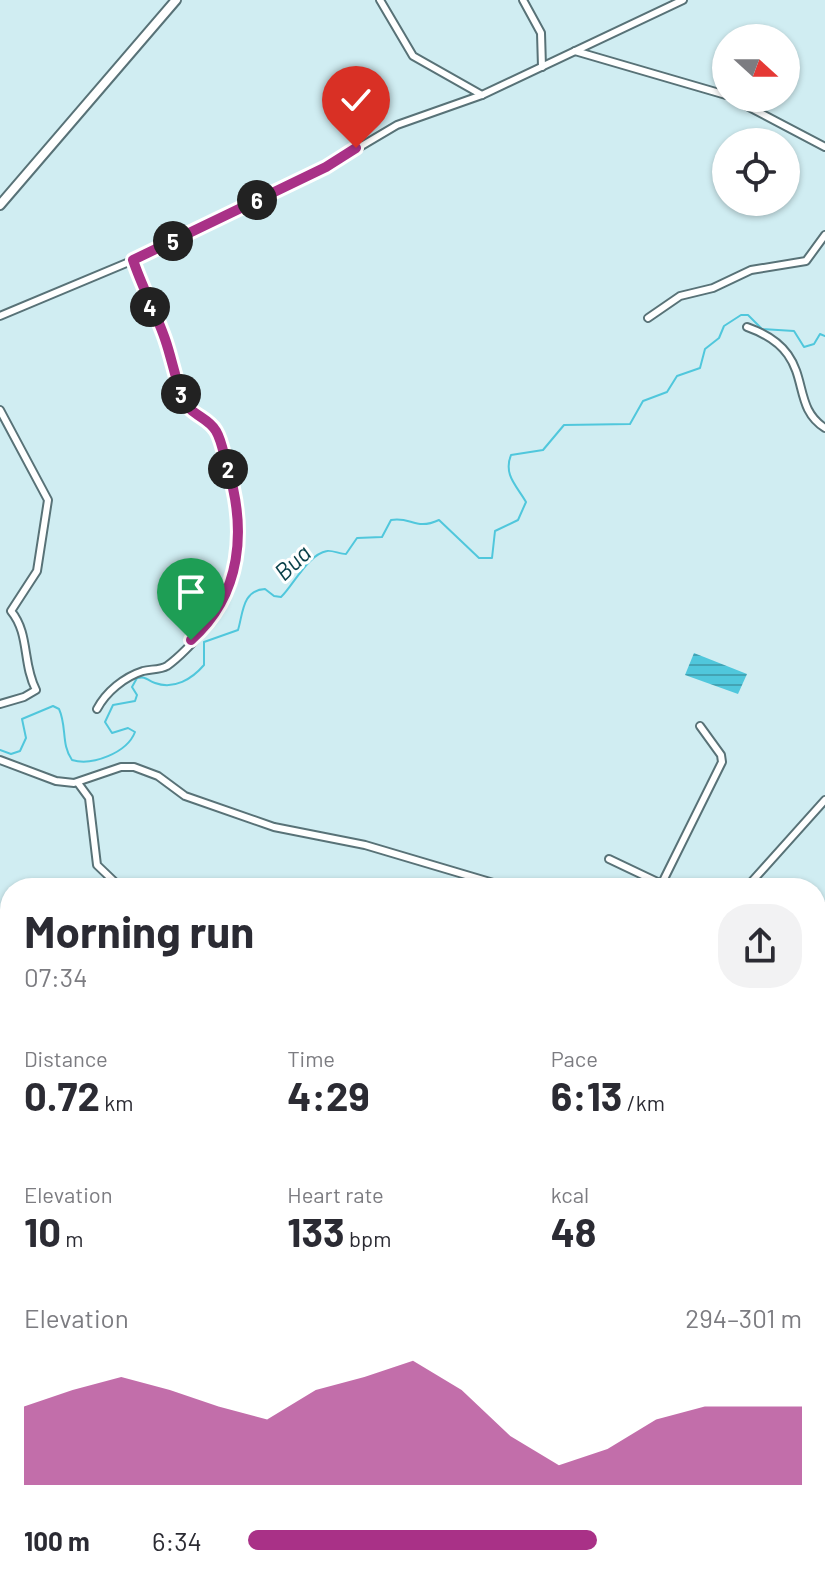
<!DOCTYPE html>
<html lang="en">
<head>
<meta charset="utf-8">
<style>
  body { margin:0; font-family:Barlow,sans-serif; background:#f2f2f3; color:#2b2b33; height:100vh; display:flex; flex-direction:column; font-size:30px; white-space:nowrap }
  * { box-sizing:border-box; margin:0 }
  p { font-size:26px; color:#7c7c81 }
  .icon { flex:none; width:44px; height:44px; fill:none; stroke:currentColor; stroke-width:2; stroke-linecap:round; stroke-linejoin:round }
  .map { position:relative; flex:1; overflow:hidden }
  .drawer { position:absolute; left:0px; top:878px; width:826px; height:710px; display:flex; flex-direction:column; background:#fff; border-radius:32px 32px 0 0; box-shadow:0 2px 6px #0004 }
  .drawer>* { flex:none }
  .needle { width:52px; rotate:111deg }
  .buttons { position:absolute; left:712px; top:24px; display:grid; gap:16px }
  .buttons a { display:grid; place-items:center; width:88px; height:88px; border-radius:50%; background:#fff; box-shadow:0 2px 6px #0004; font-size:40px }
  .pin { position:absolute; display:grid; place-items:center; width:68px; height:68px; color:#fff; margin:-82px -34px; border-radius:50% 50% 50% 0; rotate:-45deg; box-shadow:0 0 8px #0007 }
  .pin .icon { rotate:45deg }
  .km { position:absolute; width:40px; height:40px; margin:-20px; border-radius:50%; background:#222; color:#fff; font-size:22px; line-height:40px; text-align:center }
  .round { display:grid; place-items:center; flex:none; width:84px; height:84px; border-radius:32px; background:#f2f2f3 }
  .summary { display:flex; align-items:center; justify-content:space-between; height:136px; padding:0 24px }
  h1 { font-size:44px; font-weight:700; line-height:60px }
  .figures { display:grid; grid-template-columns:repeat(3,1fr); gap:12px; height:136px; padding:8px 24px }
  .figures div { display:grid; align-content:center }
  .figures b { font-size:40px; font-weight:700 }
  .figures small { font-size:22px; font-weight:400 }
  .figures p { font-size:22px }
  .chart { height:224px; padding:16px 24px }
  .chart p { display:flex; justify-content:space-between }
  .chart svg { width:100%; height:144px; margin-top:8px; fill:#a93187; opacity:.7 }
  ul { padding:0 24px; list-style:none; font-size:26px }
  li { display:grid; grid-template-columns:128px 96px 1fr; align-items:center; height:60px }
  li i { height:20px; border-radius:10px; background:#a93187 }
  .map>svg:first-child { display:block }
  .built { fill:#bce0e8 }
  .water { fill:url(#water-rules) }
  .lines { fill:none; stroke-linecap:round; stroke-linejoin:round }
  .stream { stroke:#50c7dc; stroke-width:2 }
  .runway { stroke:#9ab1b5; stroke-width:42 }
  .minor-casing { stroke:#587277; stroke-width:10 }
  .tertiary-casing { stroke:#587277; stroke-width:12 }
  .minor { stroke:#fff; stroke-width:6 }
  .tertiary { stroke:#fff; stroke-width:8 }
  .route-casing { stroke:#fff; stroke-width:16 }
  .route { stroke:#a93187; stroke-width:10 }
  .labels { text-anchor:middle; stroke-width:6; stroke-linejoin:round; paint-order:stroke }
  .water-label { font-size:24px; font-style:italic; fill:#073f48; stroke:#fff }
</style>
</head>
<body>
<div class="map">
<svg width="825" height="1587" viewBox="0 0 825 1587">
  <defs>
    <pattern id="water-rules" width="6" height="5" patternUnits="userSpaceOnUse" patternTransform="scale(2)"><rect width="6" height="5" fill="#50c7dc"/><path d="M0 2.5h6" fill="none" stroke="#43a3b4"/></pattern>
  </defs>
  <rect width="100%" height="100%" fill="#d0edf2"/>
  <!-- built -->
  <g class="built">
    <path d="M825,1159V1238L816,1241V1161Z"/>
    <path d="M10,1383V1452L0,1455V1385Z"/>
  </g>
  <!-- water -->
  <path class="water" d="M694,653L747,674L738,694L685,675Z"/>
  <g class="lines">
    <!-- stream -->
    <path class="stream" d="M0,750L11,754L20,751L26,738L22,719L53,706L59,709C67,726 61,745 72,760C92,766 127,753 135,732L128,728L112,733L105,722L113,705L135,701L137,695L132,687L137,678C147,676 146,680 155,683C174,690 192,679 204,665V642L238,630C243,614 242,590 265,589L274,596L281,597C293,586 308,554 327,551C332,550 340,554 346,554L357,538L382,537L391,520C411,516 415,531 439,520L479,558H492L495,531L518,520L526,502C517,486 503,475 511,455L543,450L564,425L630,424L643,401L667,392L677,376L700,368L705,349L719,338L724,326L741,315H748L762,329L794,331L804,347L814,344L820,334L825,336"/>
    <!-- runway -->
    <path class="runway" d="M0,1419L10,1416"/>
    <defs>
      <g id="minor">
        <path d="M380,0L413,56L482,95"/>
        <path d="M523,0L541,33L542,67"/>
        <path d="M575,51L726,95"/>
        <path d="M732,98L825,147"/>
        <path d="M0,316L129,262L326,167L397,125L482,95L683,0"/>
        <path d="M648,318L680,296L713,288L751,270L806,261L825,235"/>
        <path d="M747,327C820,353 785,403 825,428"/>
        <path d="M0,410L48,500L37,571L11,611C30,634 22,663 36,690L24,697L0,704"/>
        <path d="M97,709C106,692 124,677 143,671C151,669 160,670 167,666C181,656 199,636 210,623C247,575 243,515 225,460C223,451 221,439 216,431C207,416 190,416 183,398C175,379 172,358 165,339C156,313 142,287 133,260"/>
        <path d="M0,760L56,781L74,783L121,767H134L158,776L185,796L274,827L365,845L510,888"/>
        <path d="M78,783L89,798L97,865L121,888"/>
        <path d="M609,859L670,888"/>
        <path d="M662,883L722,762L721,755L700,726"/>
        <path d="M749,884L763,888"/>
        <path d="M746,888L825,800"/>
        <path d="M816,904L825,907"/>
        <path d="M0,969L10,965"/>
        <path d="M816,978L825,1042"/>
        <path d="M0,1002L10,1023"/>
        <path d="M0,1193V1225"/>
        <path d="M0,1271L8,1279L0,1292"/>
        <path d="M816,1302L825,1301"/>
        <path d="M0,1352L10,1336"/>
        <path d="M0,1388L10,1385"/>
        <path d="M816,1533L825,1522"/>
        <path d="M415,1578L433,1587"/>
        <path d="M546,1578L554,1587"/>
        <path d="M105,1587L114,1578"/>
        <path d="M249,1587L254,1578"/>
        <path d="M314,1587L319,1578"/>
        <path d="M456,1587L464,1578"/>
        <path d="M573,1587L579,1578"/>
        <path d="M673,1587L676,1578"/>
        <path d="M766,1587L773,1578"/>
      </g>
      <g id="tertiary">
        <path d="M0,205L176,0"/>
        <path d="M816,1385L825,1383"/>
        <path d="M0,1496L10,1494"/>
      </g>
    </defs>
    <!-- minor casing -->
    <use href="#minor" class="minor-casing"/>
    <!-- tertiary casing -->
    <use href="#tertiary" class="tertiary-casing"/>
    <!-- minor -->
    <use href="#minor" class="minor"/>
    <!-- tertiary -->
    <use href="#tertiary" class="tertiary"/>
  </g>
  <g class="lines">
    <defs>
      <path id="route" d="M191,640C242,595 247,529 227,466C224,456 222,441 216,431C207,416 190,416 183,398C175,379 172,359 165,339C156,313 142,287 133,260L326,167L356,148"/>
    </defs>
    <!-- route casing -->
    <use href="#route" class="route-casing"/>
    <!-- route -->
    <use href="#route" class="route"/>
  </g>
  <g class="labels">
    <!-- water labels -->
    <g class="water-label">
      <text transform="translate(293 563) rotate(-43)" y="8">Bua</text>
    </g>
  </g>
</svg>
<div class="buttons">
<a><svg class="needle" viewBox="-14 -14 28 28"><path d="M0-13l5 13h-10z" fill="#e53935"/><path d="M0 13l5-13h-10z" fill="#7c7c81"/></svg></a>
<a><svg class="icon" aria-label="locate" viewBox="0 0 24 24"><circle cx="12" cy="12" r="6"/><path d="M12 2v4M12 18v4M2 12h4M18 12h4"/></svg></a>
</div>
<div class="pin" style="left:191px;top:640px;background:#1e9e55"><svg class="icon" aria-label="arrive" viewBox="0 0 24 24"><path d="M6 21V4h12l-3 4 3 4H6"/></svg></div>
<div class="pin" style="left:356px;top:148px;background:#d93025"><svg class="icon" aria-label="check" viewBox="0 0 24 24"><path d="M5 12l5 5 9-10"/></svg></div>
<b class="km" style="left:228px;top:469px">2</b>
<b class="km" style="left:181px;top:394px">3</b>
<b class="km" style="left:150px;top:307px">4</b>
<b class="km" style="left:173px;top:241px">5</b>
<b class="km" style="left:257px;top:200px">6</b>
<section class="drawer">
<div class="summary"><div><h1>Morning run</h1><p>07:34</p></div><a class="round"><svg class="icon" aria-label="share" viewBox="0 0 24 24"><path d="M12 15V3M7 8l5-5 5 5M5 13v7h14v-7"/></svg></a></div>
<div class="figures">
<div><p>Distance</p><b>0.72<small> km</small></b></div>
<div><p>Time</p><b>4:29</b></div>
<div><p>Pace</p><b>6:13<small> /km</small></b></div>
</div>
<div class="figures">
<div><p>Elevation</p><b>10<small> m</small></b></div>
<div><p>Heart rate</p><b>133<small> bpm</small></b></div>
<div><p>kcal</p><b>48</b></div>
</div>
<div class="chart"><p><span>Elevation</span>294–301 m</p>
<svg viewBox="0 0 160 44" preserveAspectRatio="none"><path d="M0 44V20L10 15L20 11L30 15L40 20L50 24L60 15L70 11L80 6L90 15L100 29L110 38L120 33L130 24L140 20L150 20L160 20V44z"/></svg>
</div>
<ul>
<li><b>100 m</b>6:34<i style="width:63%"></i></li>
</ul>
</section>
</div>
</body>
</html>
